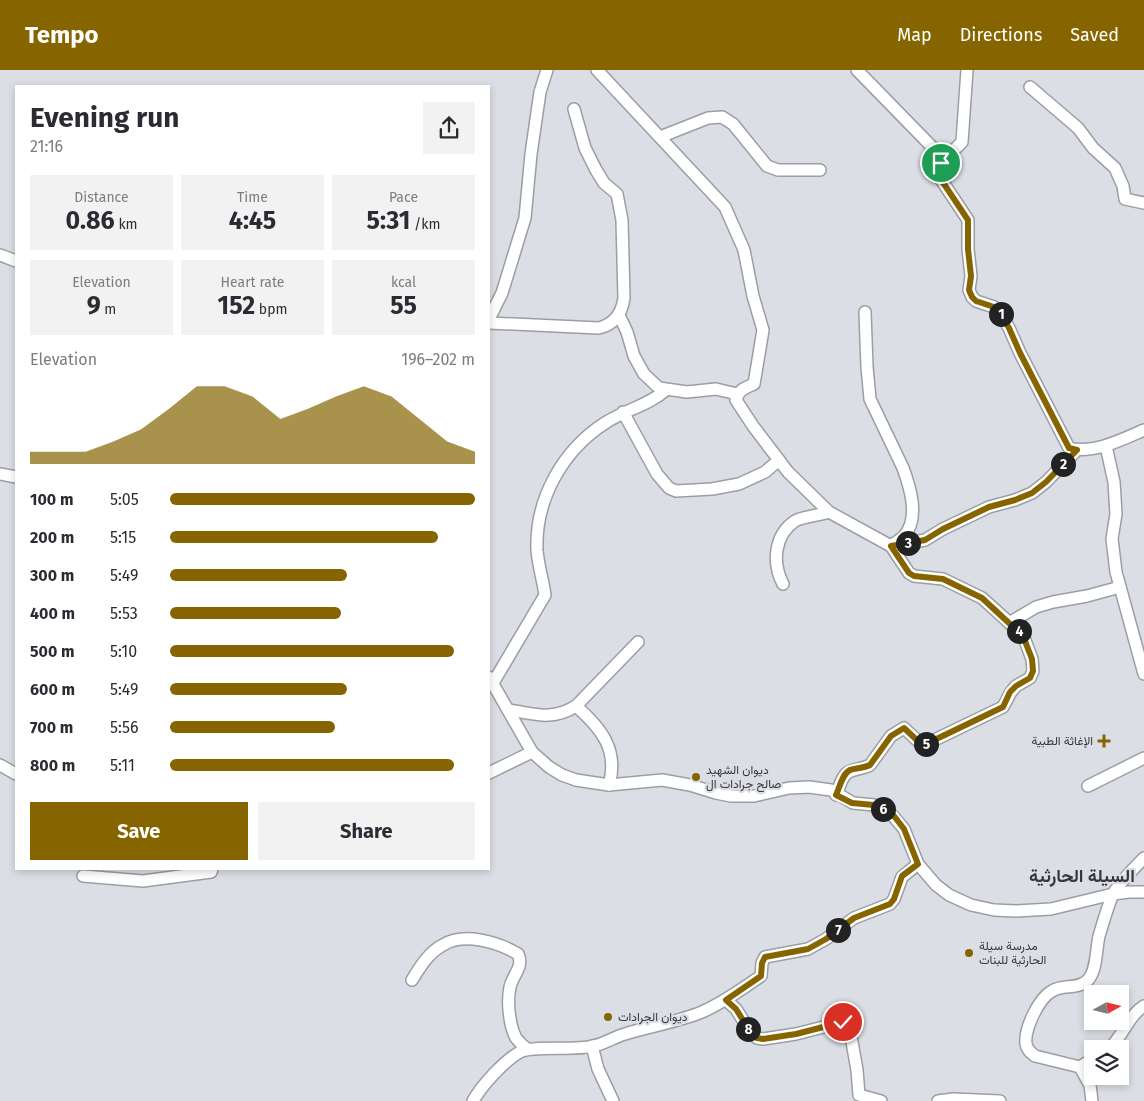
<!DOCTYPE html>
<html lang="en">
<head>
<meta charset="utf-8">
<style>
  body { margin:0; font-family:"Fira Sans",Vazirmatn,sans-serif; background:#f2f2f3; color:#2b2b33; height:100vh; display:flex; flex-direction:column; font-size:19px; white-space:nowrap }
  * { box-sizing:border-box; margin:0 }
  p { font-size:16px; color:#7c7c81 }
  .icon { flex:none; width:28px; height:28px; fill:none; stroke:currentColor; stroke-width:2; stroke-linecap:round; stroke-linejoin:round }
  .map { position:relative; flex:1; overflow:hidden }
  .drawer { position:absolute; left:15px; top:15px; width:475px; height:785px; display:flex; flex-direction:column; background:#fff; border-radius:0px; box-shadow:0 2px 8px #0003 }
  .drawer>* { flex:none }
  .needle { width:32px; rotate:82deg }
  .controls { position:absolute; left:1084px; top:915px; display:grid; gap:10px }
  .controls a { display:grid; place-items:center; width:45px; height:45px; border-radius:0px; background:#fff; box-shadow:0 2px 8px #0003; font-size:25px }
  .pin { position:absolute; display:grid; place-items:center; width:42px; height:42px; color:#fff; margin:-21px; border:2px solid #fff; border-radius:50%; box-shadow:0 1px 5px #0007 }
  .km { position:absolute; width:25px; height:25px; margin:-12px; border-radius:50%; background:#222; color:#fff; font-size:14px; line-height:25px; text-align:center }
  .round { display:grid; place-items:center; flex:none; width:52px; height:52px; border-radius:0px; background:#f2f2f3 }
  .headline { display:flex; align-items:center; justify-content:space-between; height:85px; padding:0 15px }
  h1 { font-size:28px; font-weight:700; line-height:38px }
  .stats { display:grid; grid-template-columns:repeat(3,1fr); gap:8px; height:85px; padding:5px 15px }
  .stats div { display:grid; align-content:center; border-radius:0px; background:#f2f2f3; text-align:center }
  .stats b { font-size:25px; font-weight:700 }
  .stats small { font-size:14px; font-weight:400 }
  .stats p { font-size:14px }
  .chart { height:140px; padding:10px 15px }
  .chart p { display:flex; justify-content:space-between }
  .chart svg { width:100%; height:90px; margin-top:5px; fill:#866500; opacity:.7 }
  .action { display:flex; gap:10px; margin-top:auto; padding:10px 15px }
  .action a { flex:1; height:58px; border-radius:0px; background:#866500; color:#fff; font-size:20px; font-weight:700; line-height:58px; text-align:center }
  .action a+a { background:#f2f2f3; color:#2b2b33 }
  ul { padding:0 15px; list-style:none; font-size:16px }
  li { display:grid; grid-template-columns:80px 60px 1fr; align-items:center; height:38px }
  li i { height:12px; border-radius:6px; background:#866500 }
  header { display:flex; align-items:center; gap:30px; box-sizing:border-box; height:70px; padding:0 25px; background:#866500; color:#fff }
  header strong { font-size:24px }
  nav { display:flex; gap:28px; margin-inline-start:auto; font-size:18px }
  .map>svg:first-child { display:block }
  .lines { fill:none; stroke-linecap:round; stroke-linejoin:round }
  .minor-casing { stroke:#9b9ea3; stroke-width:14 }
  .minor { stroke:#fff; stroke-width:11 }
  .route-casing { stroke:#fff; stroke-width:10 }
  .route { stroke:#866500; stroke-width:6 }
  .poi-dot { fill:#866500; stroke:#dbdee4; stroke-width:2 }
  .labels { text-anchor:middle; stroke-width:4.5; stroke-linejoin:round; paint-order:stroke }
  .poi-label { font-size:12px; fill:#363739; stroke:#dbdee4; text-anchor:start }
  .district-label { font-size:18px; font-weight:bold; fill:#363739; stroke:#dbdee4 }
</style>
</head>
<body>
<header>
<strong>Tempo</strong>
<nav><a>Map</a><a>Directions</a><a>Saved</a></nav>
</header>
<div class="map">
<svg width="1144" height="1031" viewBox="0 0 1144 1031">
  <rect width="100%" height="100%" fill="#dbdee4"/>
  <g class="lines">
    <defs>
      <g id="minor">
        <path d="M597,0L725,137L744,180L753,226L763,260L754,314C745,318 738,320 736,330L753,356L788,402L829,442L891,476L909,503L914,506L943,509L982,528L1023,565L1032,589L1033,601L1030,608L1016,616L1011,622L1003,637L926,674L920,673L904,658L891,666L870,695C865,698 860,698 854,700C842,702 841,714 836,725"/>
        <path d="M857,0L935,80L941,93L939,101L940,108L968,150V179L971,206L969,220L972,227L976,231L994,237L999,241L1009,258L1020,283L1069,378C1094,384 1121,370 1144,360"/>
        <path d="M1030,17L1078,58L1093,78L1115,98L1123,116L1125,129L1144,133"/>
        <path d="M660,67L708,48L722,47L733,54L767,96L778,100H820"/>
        <path d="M941,93L962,72L967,0"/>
        <path d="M0,185L16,191"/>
        <path d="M865,242L867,297L870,329L903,398C910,417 920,448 904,466C900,470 895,473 891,476"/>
        <path d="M619,245L627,262L634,286L644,304L659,318L687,322L716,319L737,324"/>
        <path d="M489,249L502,223L525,148L531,84L540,22L547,0"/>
        <path d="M489,253L599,258C615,254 622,243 624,228L622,150L617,124L604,113L596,100L585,78L574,39"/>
        <path d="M623,342L657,404L669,418L676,421L712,419L739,414L765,402L779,390"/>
        <path d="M1106,376L1114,412L1116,444L1112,469L1116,502L1144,604"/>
        <path d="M0,404L16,407"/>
        <path d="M893,476L925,470L943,459L989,437L1015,430L1032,423L1046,412L1077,380"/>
        <path d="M783,514C772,493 774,465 795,451C801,447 821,445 829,442"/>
        <path d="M1009,553L1036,537L1053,532L1087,526L1120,517"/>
        <path d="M489,607L532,682L549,697L562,705L576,710L609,715L662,710L690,715L716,723L731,726H754L789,718L809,717L831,720L853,733L874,735L893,746L904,759L918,794L936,815L949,825L971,835L994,840L1016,841L1051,839L1113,824L1129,822H1144"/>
        <path d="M493,613L545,525C543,510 538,495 537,480C535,429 563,380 605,353C625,340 649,335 666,320"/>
        <path d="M576,636C601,658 619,680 609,715"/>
        <path d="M509,640C535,644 552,651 576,636L638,572"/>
        <path d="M0,695L16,704"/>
        <path d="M489,703L532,682"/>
        <path d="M1088,716L1144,688"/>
        <path d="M83,806L143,811L211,802L212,799"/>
        <path d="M412,910C420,897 429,882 443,875C464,862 498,872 518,884C524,897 513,904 510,917C507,931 509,955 516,968C519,972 523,976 527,979"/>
        <path d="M726,930L736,939L751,963L757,968L763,969L796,964L843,952L849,955L857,1000L859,1025L881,1031"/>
        <path d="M592,976L598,999L613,1031"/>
        <path d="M1109,979C1123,966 1128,946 1144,936"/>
        <path d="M1080,997L1092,989"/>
        <path d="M473,1031C482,1015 504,991 520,982C533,975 575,981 593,976C604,974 614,967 625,964C650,956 678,952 702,942C723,933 742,919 761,906L762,893L765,887L808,879L826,869L854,848L890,834L894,829L902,807L918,794"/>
        <path d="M938,1031L953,1029L1000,1031"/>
        <path d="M1092,1031L1090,1015L1080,997L1035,986C1031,983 1027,980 1026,974C1024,959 1039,928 1052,921C1063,914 1078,920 1088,910C1097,900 1096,879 1099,866C1103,853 1107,839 1112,826C1118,814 1134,798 1144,788"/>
      </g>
    </defs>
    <!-- minor casing -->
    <use href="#minor" class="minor-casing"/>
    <!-- minor -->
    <use href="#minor" class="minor"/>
  </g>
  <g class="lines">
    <defs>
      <path id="route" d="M843,952L796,964L763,969L757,968L751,963L736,939L726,930L761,906L762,893L765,887L808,879L826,869L854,848L890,834L894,829L902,806L918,794L904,759L894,746L874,735L852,733L836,725C840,717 842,704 850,700C857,698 864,698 870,695L891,666L904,658L920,673L926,674L1003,637L1010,622L1016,616L1030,608L1033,601L1032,589L1023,566L982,528L943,509L914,506L909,503L891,476L925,470L943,459L989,437L1015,430L1032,423L1046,412L1077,380L1069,378L1020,283L1009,258L999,241L994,237L976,231L972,227L969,220L971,206L968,179V150L940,108L939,101L941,93"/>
    </defs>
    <!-- route casing -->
    <use href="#route" class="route-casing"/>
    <!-- route -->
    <use href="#route" class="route"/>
  </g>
  <!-- markers -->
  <g class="poi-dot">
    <path d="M1101.5 663.5h5v5h5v5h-5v5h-5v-5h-5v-5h5z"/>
    <circle cx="696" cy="707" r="5"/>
    <circle cx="969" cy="883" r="5"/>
    <circle cx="608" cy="947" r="5"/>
  </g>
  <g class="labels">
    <!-- poi labels -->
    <g class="poi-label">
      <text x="1093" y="675" text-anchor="end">الإغاثة الطبية</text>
      <text x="706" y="704">ديوان الشهيد<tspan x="706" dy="14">صالح جرادات ال</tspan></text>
      <text x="979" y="880">مدرسة سيلة<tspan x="979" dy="14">الحارثية للبنات</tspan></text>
      <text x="618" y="951">ديوان الجرادات</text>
    </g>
    <!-- district labels -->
    <g class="district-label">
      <text x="1082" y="812">السيلة الحارثية</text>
    </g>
  </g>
</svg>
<div class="controls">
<a><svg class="needle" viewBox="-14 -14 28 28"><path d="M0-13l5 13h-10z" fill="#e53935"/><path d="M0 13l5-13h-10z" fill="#7c7c81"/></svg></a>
<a><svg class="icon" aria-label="layers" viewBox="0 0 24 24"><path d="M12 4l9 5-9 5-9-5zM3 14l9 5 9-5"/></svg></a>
</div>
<div class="pin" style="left:941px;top:93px;background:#1e9e55"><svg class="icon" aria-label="arrive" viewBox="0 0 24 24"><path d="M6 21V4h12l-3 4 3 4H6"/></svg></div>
<div class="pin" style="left:843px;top:952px;background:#d93025"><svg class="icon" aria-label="check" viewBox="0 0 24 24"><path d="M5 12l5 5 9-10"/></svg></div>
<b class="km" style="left:1001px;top:244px">1</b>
<b class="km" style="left:1063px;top:394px">2</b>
<b class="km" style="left:908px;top:473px">3</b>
<b class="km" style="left:1019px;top:561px">4</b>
<b class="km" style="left:926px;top:674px">5</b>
<b class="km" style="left:883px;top:739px">6</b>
<b class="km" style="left:838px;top:860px">7</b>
<b class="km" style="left:748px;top:959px">8</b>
<section class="drawer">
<div class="headline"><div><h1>Evening run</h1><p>21:16</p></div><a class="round"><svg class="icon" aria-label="share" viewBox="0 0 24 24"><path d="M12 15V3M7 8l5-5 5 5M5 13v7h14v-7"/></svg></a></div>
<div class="stats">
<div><p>Distance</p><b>0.86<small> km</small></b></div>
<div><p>Time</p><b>4:45</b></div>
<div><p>Pace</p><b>5:31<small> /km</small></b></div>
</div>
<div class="stats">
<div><p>Elevation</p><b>9<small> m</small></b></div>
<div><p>Heart rate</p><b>152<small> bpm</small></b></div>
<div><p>kcal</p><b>55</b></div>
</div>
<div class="chart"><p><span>Elevation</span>196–202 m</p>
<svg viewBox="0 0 160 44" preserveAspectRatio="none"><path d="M0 44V38L10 38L20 38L30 33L40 27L50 17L60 6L70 6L80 11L90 22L100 17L110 11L120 6L130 11L140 22L150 33L160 38V44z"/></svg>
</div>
<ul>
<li><b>100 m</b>5:05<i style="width:100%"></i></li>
<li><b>200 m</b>5:15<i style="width:88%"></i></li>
<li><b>300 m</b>5:49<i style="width:58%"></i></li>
<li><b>400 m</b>5:53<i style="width:56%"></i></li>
<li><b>500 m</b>5:10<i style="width:93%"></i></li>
<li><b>600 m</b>5:49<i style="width:58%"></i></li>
<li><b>700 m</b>5:56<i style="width:54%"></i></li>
<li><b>800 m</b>5:11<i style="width:93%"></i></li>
</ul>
<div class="action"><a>Save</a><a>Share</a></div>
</section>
</div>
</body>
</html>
